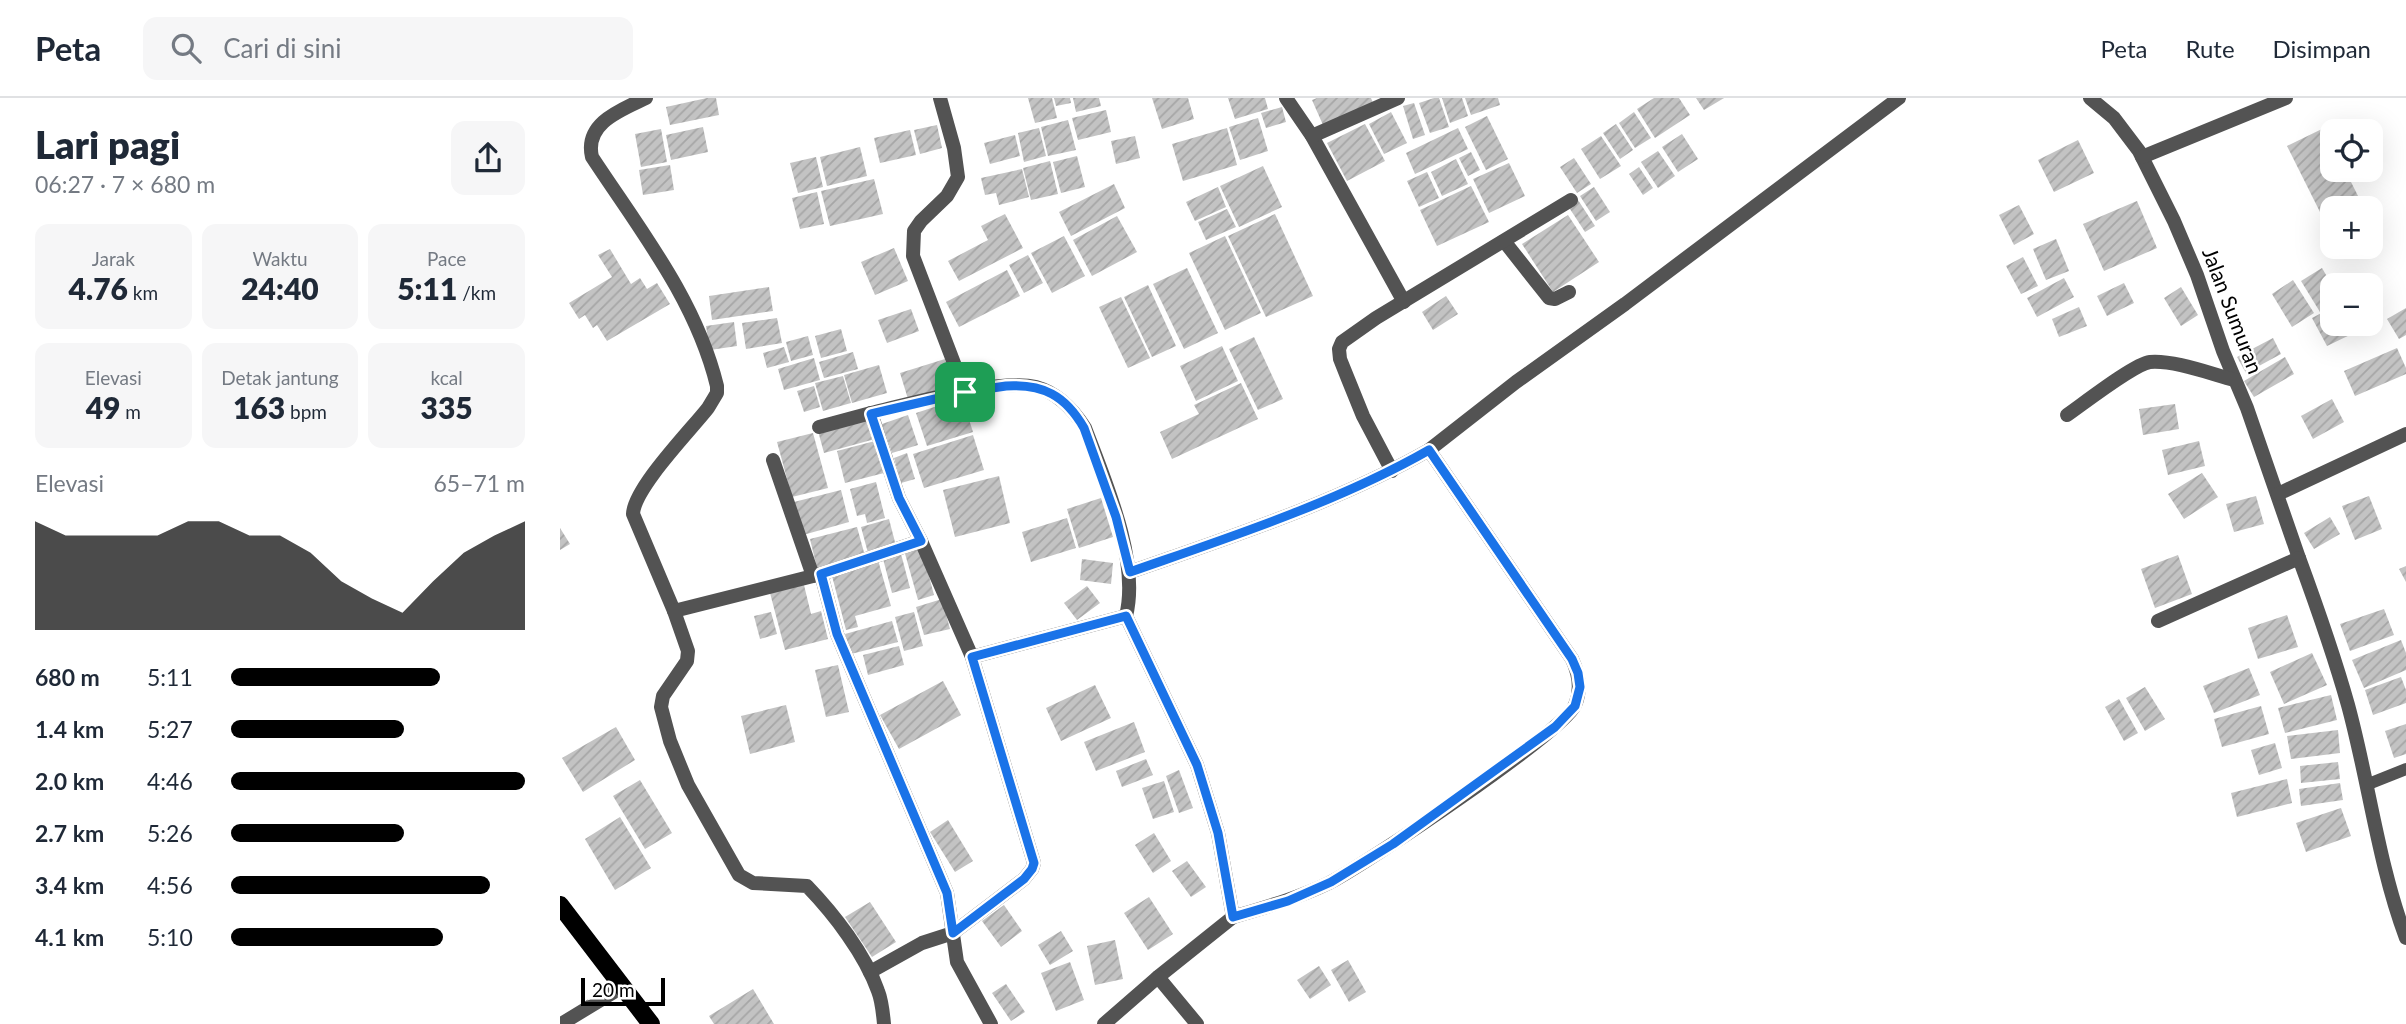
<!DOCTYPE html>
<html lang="id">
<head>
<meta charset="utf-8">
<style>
  body { margin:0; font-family:Lato,sans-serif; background:#f6f6f7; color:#1f2937; height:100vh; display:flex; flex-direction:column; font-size:26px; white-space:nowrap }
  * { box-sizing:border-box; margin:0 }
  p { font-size:23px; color:#747a83 }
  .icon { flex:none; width:38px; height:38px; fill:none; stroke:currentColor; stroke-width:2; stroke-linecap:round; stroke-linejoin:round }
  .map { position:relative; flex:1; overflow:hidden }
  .sheet { display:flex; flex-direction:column; background:#fff; width:560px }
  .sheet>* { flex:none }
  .fabs { position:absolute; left:1760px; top:21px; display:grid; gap:14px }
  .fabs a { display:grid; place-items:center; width:63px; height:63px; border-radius:14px; background:#fff; box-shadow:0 7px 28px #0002; font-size:35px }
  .scale { position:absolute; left:21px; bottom:18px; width:84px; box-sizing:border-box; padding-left:7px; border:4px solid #000; border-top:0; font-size:19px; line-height:24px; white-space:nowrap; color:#000; -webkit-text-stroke:5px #fff; paint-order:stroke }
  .pin { position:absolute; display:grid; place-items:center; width:60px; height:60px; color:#fff; margin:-30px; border-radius:14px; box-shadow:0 4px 10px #0006 }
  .round { display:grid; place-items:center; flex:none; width:74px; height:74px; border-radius:14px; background:#f6f6f7 }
  .head { display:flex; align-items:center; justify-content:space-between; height:119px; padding:0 35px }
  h1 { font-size:38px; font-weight:800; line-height:52px }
  .stats { display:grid; grid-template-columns:repeat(3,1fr); gap:10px; height:119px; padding:7px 35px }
  .stats div { display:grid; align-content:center; border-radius:14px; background:#f6f6f7; text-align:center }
  .stats b { font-size:30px; font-weight:800 }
  .stats small { font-size:19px; font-weight:400 }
  .stats p { font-size:19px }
  .chart { height:196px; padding:14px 35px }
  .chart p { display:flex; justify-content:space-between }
  .chart svg { width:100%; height:126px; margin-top:7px; fill:#000; opacity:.7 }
  ul { padding:0 35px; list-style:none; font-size:23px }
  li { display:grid; grid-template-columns:112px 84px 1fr; align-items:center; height:52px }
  li i { height:18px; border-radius:9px; background:#000 }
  header { display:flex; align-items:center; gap:42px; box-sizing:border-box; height:98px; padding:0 35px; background:#fff; border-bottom:2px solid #e0e1e3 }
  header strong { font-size:33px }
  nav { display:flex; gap:38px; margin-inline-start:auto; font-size:24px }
  .search { width:490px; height:63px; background:#f6f6f7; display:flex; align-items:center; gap:18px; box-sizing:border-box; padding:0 24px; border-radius:14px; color:#747a83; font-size:26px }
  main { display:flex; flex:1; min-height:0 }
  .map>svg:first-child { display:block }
  .building { fill:url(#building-hatch) }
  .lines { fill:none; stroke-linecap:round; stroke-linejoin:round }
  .service { stroke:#535353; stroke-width:12 }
  .minor { stroke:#535353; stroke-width:14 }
  .primary { stroke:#000; stroke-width:18 }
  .route-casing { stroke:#fff; stroke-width:14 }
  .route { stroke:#1a73e8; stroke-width:9 }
  .labels { text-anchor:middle; stroke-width:5; stroke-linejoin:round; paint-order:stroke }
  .street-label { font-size:21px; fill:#000; stroke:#fff }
</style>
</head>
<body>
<header>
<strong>Peta</strong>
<div class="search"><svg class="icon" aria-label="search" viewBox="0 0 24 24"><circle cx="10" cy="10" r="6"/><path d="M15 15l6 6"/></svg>Cari di sini</div>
<nav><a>Peta</a><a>Rute</a><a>Disimpan</a></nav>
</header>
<main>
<section class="sheet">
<div class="head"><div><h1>Lari pagi</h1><p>06:27 · 7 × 680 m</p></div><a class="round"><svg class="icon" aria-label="share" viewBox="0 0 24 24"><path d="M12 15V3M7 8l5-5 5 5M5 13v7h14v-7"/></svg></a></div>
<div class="stats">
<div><p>Jarak</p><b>4.76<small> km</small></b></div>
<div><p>Waktu</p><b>24:40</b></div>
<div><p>Pace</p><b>5:11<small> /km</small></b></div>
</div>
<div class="stats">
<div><p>Elevasi</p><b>49<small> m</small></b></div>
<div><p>Detak jantung</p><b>163<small> bpm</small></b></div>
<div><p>kcal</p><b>335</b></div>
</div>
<div class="chart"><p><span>Elevasi</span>65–71 m</p>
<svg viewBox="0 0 160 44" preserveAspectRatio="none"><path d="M0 44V6L10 11L20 11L30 11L40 11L50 6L60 6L70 11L80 11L90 17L100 27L110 33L120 38L130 27L140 17L150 11L160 6V44z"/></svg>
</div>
<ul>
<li><b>680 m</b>5:11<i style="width:71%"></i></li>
<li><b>1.4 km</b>5:27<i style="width:59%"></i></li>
<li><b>2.0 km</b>4:46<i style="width:100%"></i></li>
<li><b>2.7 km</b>5:26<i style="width:59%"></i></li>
<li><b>3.4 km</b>4:56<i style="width:88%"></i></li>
<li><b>4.1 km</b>5:10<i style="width:72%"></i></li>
</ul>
</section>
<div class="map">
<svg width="1846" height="926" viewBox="0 0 1846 926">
  <defs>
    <pattern id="building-hatch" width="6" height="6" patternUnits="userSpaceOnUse" patternTransform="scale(1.75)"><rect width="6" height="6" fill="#c3c3c3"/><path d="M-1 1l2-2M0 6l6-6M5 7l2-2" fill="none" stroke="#a6a6a6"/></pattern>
  </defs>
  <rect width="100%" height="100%" fill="#fff"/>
  <!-- building -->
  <g class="building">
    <path d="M147,0H156L159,17L110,27L106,9Z"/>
    <path d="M468,0H492L497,20L475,25Z"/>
    <path d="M494,0H510L511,5L496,8Z"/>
    <path d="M513,0H539L541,8L516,14Z"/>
    <path d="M592,0H628L634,21L602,31Z"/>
    <path d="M668,0H705L708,11L675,21Z"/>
    <path d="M757,0H811L813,5L763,27L752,2Z"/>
    <path d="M874,0H879L889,29L870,35L859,5Z"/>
    <path d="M882,0H902L908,18L890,25Z"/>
    <path d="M905,0H938L940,7L911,17Z"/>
    <path d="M1094,0H1119L1130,17L1095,40L1077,11Z"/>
    <path d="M1136,0H1164L1144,12Z"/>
    <path d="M854,5L865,37L853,41L843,8Z"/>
    <path d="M722,9L726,24L706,30L701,15Z"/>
    <path d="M546,12L551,34L518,42L512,20Z"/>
    <path d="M831,14L847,45L824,56L809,26Z"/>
    <path d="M1074,14L1091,40L1075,50L1059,25Z"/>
    <path d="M927,18L948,61L926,72L905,29Z"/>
    <path d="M698,20L708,53L680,62L669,29Z"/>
    <path d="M508,22L516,52L488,58L481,29Z"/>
    <path d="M805,26L825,63L787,83L767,45Z"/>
    <path d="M1056,26L1073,52L1060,61L1043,35Z"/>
    <path d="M377,27L382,50L360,56L354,32Z"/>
    <path d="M143,29L148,54L111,62L106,37Z"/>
    <path d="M479,30L486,58L464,64L458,35Z"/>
    <path d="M667,30L677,67L623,83L612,46Z"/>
    <path d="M898,30L908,51L855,76L846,55Z"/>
    <path d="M1764,30L1773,47V72H1785L1804,110H1773V125L1767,128L1727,48Z"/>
    <path d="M101,31L107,64L81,69L75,36Z"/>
    <path d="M350,32L356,57L320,65L314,40Z"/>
    <path d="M1122,36L1138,61L1118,74L1102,49Z"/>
    <path d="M455,37L460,58L430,66L424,45Z"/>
    <path d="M575,38L580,60L556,66L551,43Z"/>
    <path d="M1041,38L1061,68L1040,81L1021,51Z"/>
    <path d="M1518,42L1534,75L1494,94L1478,62Z"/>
    <path d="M300,49L307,78L267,88L260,59Z"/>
    <path d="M1098,53L1115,78L1098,90L1081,64Z"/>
    <path d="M911,54L920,72L908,78L899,60Z"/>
    <path d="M517,58L525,89L501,95L493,64Z"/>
    <path d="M256,59L263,89L238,95L230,65Z"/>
    <path d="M1014,60L1031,86L1017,95L1000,69Z"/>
    <path d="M896,61L908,86L882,98L871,74Z"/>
    <path d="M490,63L498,96L471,102L463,70Z"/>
    <path d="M949,65L965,98L929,115L913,81Z"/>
    <path d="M110,67L114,92L83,97L79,72Z"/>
    <path d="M703,68L722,109L679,129L660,88Z"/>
    <path d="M1079,69L1093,90L1083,97L1069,76Z"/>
    <path d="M462,71L469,99L439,107L436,95L425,97L421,80Z"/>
    <path d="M867,74L879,100L859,109L847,83Z"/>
    <path d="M314,81L323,116L270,128L261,93Z"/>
    <path d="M554,86L565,110L511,138L499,114Z"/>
    <path d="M911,88L929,124L877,148L860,112Z"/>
    <path d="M658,89L666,109L635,123L626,104Z"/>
    <path d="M1034,89L1050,114L1036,123L1020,98Z"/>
    <path d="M257,94L264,126L240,131L232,100Z"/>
    <path d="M1018,102L1035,128L1025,134L1008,108Z"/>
    <path d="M1577,103L1597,150L1544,173L1523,126Z"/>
    <path d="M1459,107L1474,136L1454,147L1439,117Z"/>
    <path d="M667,111L676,129L646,142L638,124Z"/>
    <path d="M445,116L463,150L399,183L388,163L428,142L421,128Z"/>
    <path d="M715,116L753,198L706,219L668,138Z"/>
    <path d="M1008,117L1039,164L993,194L962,146Z"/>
    <path d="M557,118L577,154L532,178L513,142Z"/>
    <path d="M504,138L525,178L492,195L471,155Z"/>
    <path d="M665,138L701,215L665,232L629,155Z"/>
    <path d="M1496,141L1509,173L1486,182L1473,151Z"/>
    <path d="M334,150L348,183L315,197L301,164Z"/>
    <path d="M50,151L71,186L80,180L87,191L97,185L110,206L47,243L37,227L33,230L25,217L19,221L9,205L52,179L38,157Z"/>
    <path d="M468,157L483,185L464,195L449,167Z"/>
    <path d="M1463,159L1478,188L1461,196L1446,168Z"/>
    <path d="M627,170L658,235L624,251L593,186Z"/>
    <path d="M1762,170L1773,189V206L1760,214L1741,183Z"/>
    <path d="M447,172L460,198L399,229L386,204Z"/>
    <path d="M1504,180L1514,199L1477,219L1467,200Z"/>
    <path d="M1733,182L1754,215L1732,229L1712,196Z"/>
    <path d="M1564,185L1574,205L1547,218L1537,198Z"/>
    <path d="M588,187L616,248L592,259L564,199Z"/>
    <path d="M209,189L213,213L152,222L149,198Z"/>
    <path d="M1621,189L1638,217L1621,228L1604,200Z"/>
    <path d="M886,198L898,216L873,232L862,214Z"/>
    <path d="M561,199L590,260L568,270L539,209Z"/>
    <path d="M1519,209L1527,228L1499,239L1492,221Z"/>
    <path d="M1773,209V226H1795L1798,233L1767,248L1752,220Z"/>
    <path d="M1846,210V237L1839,241L1827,221Z"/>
    <path d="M351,211L359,233L327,245L318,222Z"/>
    <path d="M217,220L222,245L186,251L182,225Z"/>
    <path d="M174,224L177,248L150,252L146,228Z"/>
    <path d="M281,231L287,253L261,260L255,238Z"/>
    <path d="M248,238L253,257L231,263L226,244Z"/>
    <path d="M694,239L723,301L698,312L669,251Z"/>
    <path d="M1713,240L1721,256L1686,275L1677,259Z"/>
    <path d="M662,248L678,283L636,303L620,268Z"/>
    <path d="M224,249L229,264L207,270L203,255Z"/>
    <path d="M1837,250L1846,270V276L1795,298L1784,273Z"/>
    <path d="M293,254L298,271L264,280L259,264Z"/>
    <path d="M1725,259L1734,276L1694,299L1684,283Z"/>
    <path d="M254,260L260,282L224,292L218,271Z"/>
    <path d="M385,261L393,287L348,301L340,275Z"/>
    <path d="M319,267L327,295L292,305L284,277Z"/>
    <path d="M283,278L291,305L263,313L255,285Z"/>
    <path d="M681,285L698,321L612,361L600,334L639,316L634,307Z"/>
    <path d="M254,288L260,309L244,314L237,293Z"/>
    <path d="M402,300L413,334L367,348L356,315Z"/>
    <path d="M1772,301L1784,324L1753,341L1741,318Z"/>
    <path d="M1615,306L1619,331L1583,337L1579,311Z"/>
    <path d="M348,317L358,347L332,355L322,326Z"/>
    <path d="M309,320L315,341L264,355L258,333Z"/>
    <path d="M253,335L268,390L232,399L217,344Z"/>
    <path d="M413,337L424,372L364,390L353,356Z"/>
    <path d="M315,343L324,375L285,385L277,353Z"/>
    <path d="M1639,343L1645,368L1608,377L1602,352Z"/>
    <path d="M347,355L355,381L341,385L334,360Z"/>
    <path d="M1642,375L1658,399L1624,421L1608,396Z"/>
    <path d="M439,378L450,425L395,439L383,392Z"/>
    <path d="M316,384L325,420L307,425L305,416L297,418L290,391Z"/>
    <path d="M281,392L289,424L243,437L234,404Z"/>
    <path d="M1696,398L1704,426L1674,434L1666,406Z"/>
    <path d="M1809,398L1822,431L1795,442L1782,408Z"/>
    <path d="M541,400L553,439L519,450L507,411Z"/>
    <path d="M1770,419L1780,436L1754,451L1744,435Z"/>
    <path d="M507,420L516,450L471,464L462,434Z"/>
    <path d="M329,421L336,448L308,455L301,429Z"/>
    <path d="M297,429L305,458L257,470L250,441Z"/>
    <path d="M0,430L10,446L0,452Z"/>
    <path d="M361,448L374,497L358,502L344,452Z"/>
    <path d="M340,452L350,490L332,495L322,457Z"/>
    <path d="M1618,457L1632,496L1595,510L1581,471Z"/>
    <path d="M522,461L553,465L551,486L520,482Z"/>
    <path d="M318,462L331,508L295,518L298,529L286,532L271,474Z"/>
    <path d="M1846,468V484L1839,471Z"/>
    <path d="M244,487L251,516L261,513L268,541L225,552L210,495Z"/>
    <path d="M527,488L540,505L517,522L504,505Z"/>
    <path d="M382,501L390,531L364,537L356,509Z"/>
    <path d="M1824,511L1834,537L1790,553L1780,526Z"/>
    <path d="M211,514L217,536L200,541L194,518Z"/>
    <path d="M354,514L363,548L344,553L335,519Z"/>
    <path d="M1727,517L1738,549L1698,561L1688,530Z"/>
    <path d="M332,523L338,544L291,556L285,536Z"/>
    <path d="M1841,542L1846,555V572L1804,590L1792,562Z"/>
    <path d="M339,548L344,567L308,577L303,557Z"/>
    <path d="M1752,555L1767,587L1724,606L1710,574Z"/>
    <path d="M278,567L289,614L266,619L255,572Z"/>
    <path d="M1689,570L1700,597L1654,615L1643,588Z"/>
    <path d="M1841,579L1846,592V605L1813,617L1805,592Z"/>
    <path d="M383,583L401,617L339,651L320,617Z"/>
    <path d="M535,587L551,620L501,643L486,610Z"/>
    <path d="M1585,589L1605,621L1585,633L1566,600Z"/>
    <path d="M1771,597L1777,622L1725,635L1718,610Z"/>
    <path d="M1559,601L1578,635L1564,643L1545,609Z"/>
    <path d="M226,607L235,644L190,656L181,618Z"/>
    <path d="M1701,608L1709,636L1662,649L1654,621Z"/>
    <path d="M574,624L585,654L536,673L524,644Z"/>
    <path d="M1846,626V656L1834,660L1825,633Z"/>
    <path d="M56,629L75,662L23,694L2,660Z"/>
    <path d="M1778,632L1780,655L1731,661L1727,638Z"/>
    <path d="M1715,645L1722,670L1699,677L1691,652Z"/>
    <path d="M586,661L593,677L562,689L556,673Z"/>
    <path d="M1778,664L1780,681L1741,685L1740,668Z"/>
    <path d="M619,672L633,710L619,715L606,678Z"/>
    <path d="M1727,681L1732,705L1677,719L1671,695Z"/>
    <path d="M80,682L112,735L85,751L53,698Z"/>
    <path d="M604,683L614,714L593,721L582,690Z"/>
    <path d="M1780,685L1783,702L1741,708L1739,691Z"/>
    <path d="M1781,710L1791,738L1746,754L1736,725Z"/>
    <path d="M60,719L91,770L55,792L25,741Z"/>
    <path d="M388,722L413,763L395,774L370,734Z"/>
    <path d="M594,735L611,763L593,775L575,747Z"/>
    <path d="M627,763L646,789L631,799L612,773Z"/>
    <path d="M589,799L613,836L588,852L564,815Z"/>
    <path d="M310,804L336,844L312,859L285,819Z"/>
    <path d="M444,807L462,833L441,849L422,823Z"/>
    <path d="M501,833L513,853L490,867L478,847Z"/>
    <path d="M555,842L563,881L535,887L527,848Z"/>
    <path d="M788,862L806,894L789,904L771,872Z"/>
    <path d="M510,864L524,902L496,913L481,875Z"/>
    <path d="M759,868L771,887L750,901L737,882Z"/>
    <path d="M446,886L465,914L451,923L432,895Z"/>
    <path d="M193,891L214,926H154L149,918Z"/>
  </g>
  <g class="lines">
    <!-- service -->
    <path class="service" d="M1806,687L1846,671"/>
    <!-- minor -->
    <g class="minor">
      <path d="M86,0C61,12 24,25 32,59C80,132 136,202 157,288V295L148,310C130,333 74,390 73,416L114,513"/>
      <path d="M380,0L394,50L398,79L387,98L361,123L354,133L353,158L405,294"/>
      <path d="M726,0L752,38L844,204"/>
      <path d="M1530,0L1554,20L1579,53L1614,123L1637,177L1663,253L1687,310L1739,460"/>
      <path d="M752,38L838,0"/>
      <path d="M1582,59L1726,0"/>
      <path d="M944,143L989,200L995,201L1009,194"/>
      <path d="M1507,317C1523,306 1574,266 1590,264C1615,262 1651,276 1675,282"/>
      <path d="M259,329L311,315"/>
      <path d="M213,362L253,478"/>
      <path d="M832,373L803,318L788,281L780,261L779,251L782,244L816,220L1011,102"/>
      <path d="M1718,396L1846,336"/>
      <path d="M570,474C670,439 778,404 869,352"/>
      <path d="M261,476L277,536L387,795L397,864L431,926"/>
      <path d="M1598,523L1739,460C1757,509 1774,557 1788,607C1809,684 1818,765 1846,840"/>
      <path d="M412,559L566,518"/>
      <path d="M673,819C706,809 738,800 769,785C803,768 1005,633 1015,607C1022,591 1019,576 1012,561L869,352L956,284L1065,206L1339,0"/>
      <path d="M310,874L362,845L393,835L464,781L472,771L474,765L412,559L361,443L339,400L311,315C349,306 440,280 476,289C498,295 513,311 525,330C545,383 580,462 566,518L637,667L658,735L673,819L598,879"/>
      <path d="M1,926L62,889"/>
      <path d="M324,926C323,915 322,903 318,893C305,856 274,816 247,788L193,785L179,777L128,687L110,643L101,609L103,598L127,563L128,553L114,513L261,476L361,443"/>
      <path d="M544,926L598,879L637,926"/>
    </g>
    <!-- primary -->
    <path class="primary" d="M0,807L91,926"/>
  </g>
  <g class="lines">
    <defs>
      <path id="route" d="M446,288C483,286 505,297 524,330L556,419L570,474C670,439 778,404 869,352L1012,561L1018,575L1020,589L1015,608L995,629L833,746L771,784L728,803L673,819L658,735L637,667L566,518L412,559L474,765L472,771L464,781L393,835L387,795L277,536L261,476L361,443L339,400L311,316L405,294Z"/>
    </defs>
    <!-- route casing -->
    <use href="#route" class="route-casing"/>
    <!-- route -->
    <use href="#route" class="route"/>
  </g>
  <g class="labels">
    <!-- street labels -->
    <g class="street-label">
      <text transform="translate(1672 213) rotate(69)" y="7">Jalan Sumuran</text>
    </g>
  </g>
</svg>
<div class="fabs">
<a><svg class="icon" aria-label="locate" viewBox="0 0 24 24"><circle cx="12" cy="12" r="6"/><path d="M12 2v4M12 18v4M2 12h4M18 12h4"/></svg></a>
<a>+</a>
<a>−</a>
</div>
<div class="scale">20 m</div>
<div class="pin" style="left:405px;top:294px;background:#1e9e55"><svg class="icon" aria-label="arrive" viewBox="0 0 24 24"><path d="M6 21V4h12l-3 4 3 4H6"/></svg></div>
</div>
</main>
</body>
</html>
